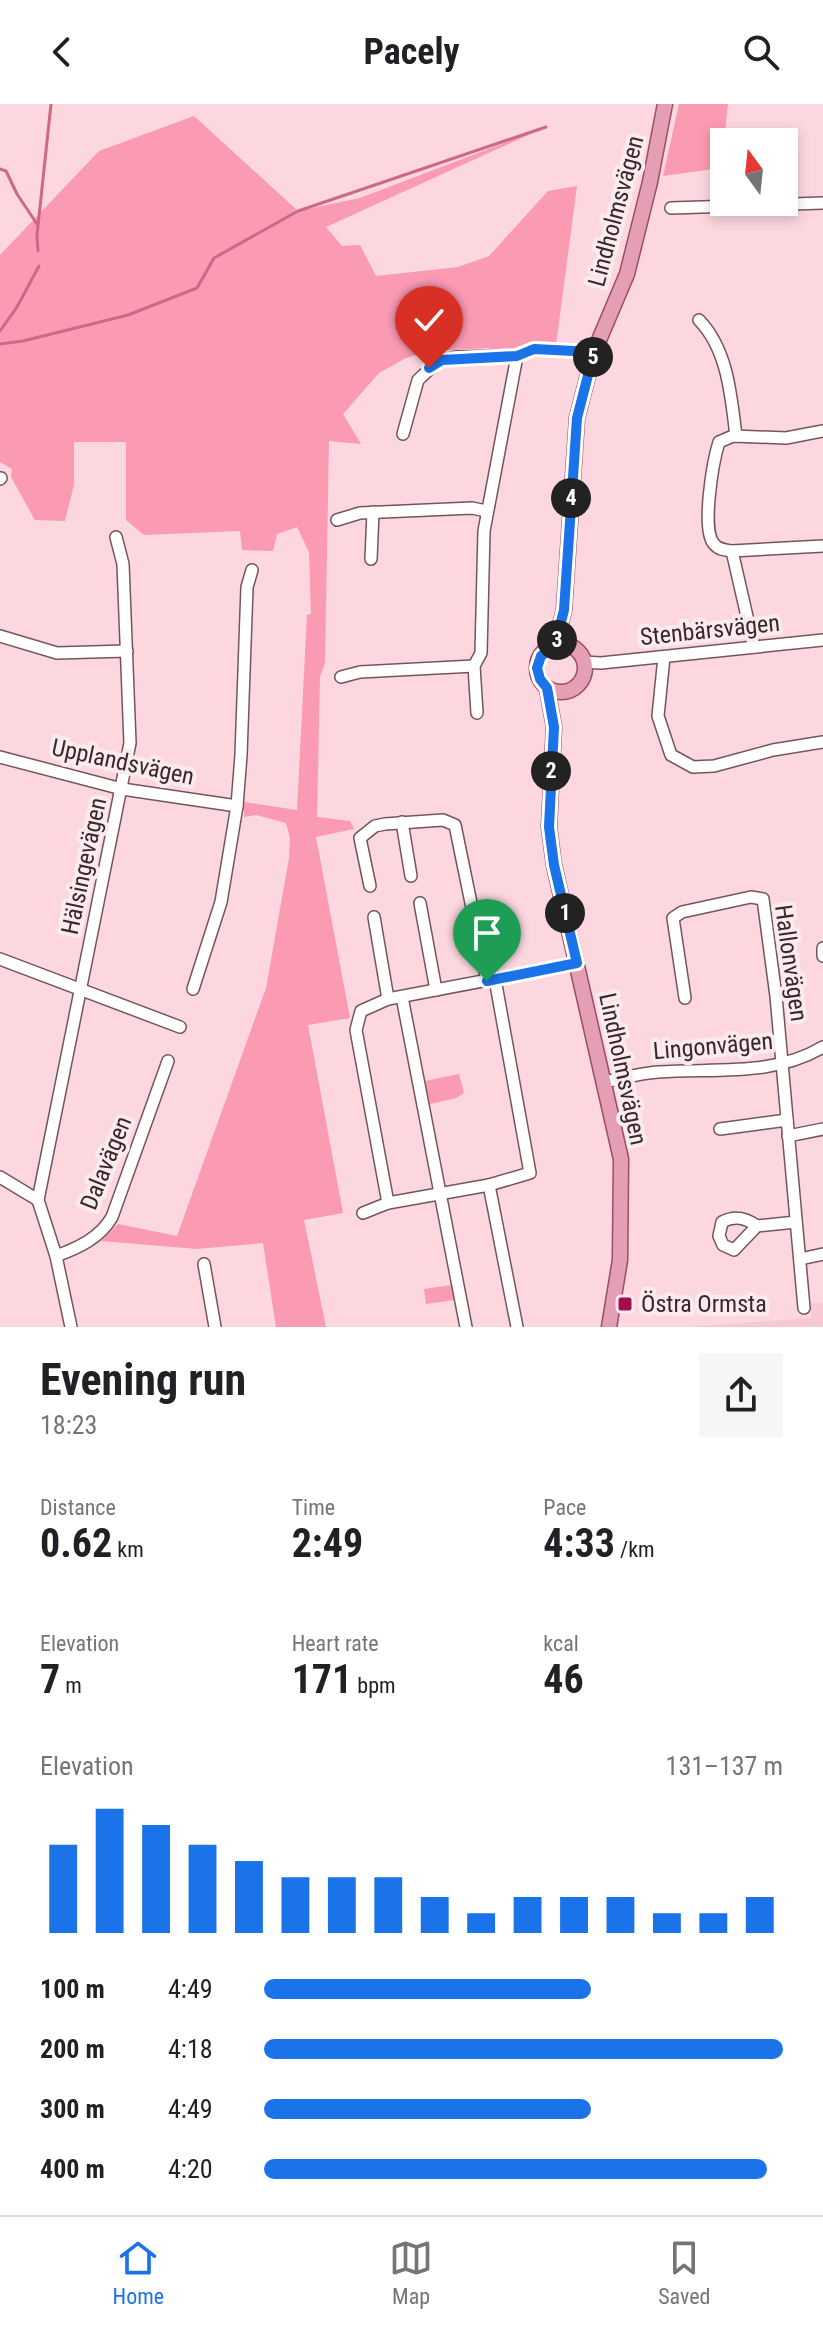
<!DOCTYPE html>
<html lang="en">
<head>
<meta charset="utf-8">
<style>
  body { margin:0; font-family:"Roboto Condensed",sans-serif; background:#f6f6f6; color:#202124; height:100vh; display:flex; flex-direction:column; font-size:30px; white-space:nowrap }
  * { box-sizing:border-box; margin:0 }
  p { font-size:26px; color:#757577 }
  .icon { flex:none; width:44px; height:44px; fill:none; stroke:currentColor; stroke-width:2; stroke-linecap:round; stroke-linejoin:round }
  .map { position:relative; height:1223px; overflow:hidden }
  .side { display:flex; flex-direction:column; background:#fff; flex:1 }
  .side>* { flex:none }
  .needle { width:52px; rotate:345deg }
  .tools { position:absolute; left:710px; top:24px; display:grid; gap:16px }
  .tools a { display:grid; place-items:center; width:88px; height:88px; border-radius:0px; background:#fff; box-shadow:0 4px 12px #0003; font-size:40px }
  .pin { position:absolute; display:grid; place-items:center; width:68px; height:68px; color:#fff; margin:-82px -34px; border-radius:50% 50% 50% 0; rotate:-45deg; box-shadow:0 0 8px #0007 }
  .pin .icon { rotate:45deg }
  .km { position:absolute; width:40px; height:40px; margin:-20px; border-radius:50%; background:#222; color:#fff; font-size:22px; line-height:40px; text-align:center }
  .round { display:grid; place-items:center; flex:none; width:84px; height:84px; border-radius:0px; background:#f6f6f6 }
  .overview { display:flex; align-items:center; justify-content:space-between; height:136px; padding:0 40px }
  h1 { font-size:44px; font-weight:700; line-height:60px }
  .stats { display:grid; grid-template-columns:repeat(3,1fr); gap:12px; height:136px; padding:8px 40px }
  .stats div { display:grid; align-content:center }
  .stats b { font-size:40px; font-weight:700 }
  .stats small { font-size:22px; font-weight:400 }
  .stats p { font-size:22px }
  .chart { height:224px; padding:16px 40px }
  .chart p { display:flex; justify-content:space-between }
  .chart svg { width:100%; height:144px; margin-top:8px; stroke:#1a73e8; stroke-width:6 }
  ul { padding:0 40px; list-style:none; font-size:26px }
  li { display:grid; grid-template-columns:128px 96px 1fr; align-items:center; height:60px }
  li i { height:20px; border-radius:10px; background:#1a73e8 }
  header { display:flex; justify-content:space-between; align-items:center; height:104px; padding:0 40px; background:#fff; font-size:36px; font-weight:700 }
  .tabs { display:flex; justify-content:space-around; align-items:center; height:112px; border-top:2px solid #e0e0e0; background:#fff; font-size:22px; color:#757577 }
  .tabs a { display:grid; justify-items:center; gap:4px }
  .tabs .on { color:#1a73e8 }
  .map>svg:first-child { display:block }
  .built { fill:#f6c9d3 }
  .green { fill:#fb9ab3 }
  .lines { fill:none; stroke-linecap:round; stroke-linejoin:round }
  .stream { stroke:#cc6985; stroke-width:3 }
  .minor-casing { stroke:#75555c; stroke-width:14 }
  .major-casing { stroke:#9c4c64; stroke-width:17 }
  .minor { stroke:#fff; stroke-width:11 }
  .major { stroke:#e59fb4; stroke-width:14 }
  .route-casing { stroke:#fff; stroke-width:16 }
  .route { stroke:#1a73e8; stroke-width:10 }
  .poi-dot { fill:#a30e4e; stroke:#fbebee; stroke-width:3 }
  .labels { text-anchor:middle; stroke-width:8; stroke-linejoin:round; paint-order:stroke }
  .street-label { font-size:24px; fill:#36282b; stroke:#fbebee }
  .poi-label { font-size:24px; fill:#36282b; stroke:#fbebee; text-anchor:start }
</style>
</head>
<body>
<header><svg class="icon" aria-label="back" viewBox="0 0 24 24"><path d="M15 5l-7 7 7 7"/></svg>Pacely<svg class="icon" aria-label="search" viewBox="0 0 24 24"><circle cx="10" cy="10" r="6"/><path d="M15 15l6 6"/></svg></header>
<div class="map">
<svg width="823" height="1223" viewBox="0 0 823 1223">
  <rect width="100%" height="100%" fill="#fdd7df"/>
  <!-- built -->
  <path class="built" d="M823,1199V1223H685L812,1214L809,1200Z"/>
  <!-- green -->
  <g class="green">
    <path d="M679,0H728L721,64L663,72Z"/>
    <path d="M194,12L298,107L360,94L546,23L326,123L342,142L360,141L376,172L458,163L489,152L548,87L577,82L556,241L519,242L507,252L488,244L430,247L406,254L379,269L343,310L361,340L329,337L325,559L320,573L317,713L350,717L354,725L316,733L350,914L308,921L343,1109L304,1116L326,1223H276L263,1139L197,1145L101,1137L118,1120L177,1132L266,884L289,754L290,734L286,719L256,711L244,713V698L297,706L307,511L311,510L309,448L297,423L277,430L273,447L242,446L240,427L144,431L126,416V338H74V381L65,417L35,416L11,373L12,365L0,358V151L99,47Z"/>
    <path d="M459,970L464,989L456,994L430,1000L425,977Z"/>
    <path d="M451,1181L454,1196L426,1200L424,1185Z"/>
  </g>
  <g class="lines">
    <!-- stream -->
    <g class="stream">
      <path d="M0,65L6,67L17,90L37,120"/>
      <path d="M37,131L51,0"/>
      <path d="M37,131L38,147"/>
      <path d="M0,227L17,203L39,162"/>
      <path d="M0,240L23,237L128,211L197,184L214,154L298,107L546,23"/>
    </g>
    <defs>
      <g id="minor">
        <path d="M671,104L823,99"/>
        <path d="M699,216C728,246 731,292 736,332"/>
        <path d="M823,327L786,334L733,332L719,338C713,357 701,426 714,440C719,446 725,446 732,447L823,442"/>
        <path d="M403,330L418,276L437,258L456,253L517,252L534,245L594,248"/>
        <path d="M0,375L1,374"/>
        <path d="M337,416L360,409L472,404L486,407"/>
        <path d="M732,447L754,543"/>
        <path d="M371,455L373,408"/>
        <path d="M0,532L57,549L127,547"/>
        <path d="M664,553L658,612L671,651L693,663L714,662L773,646L823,638"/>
        <path d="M584,558L601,559L823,536"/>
        <path d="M474,562L477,609"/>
        <path d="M341,573L360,568L474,562L481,549L484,427L517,252"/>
        <path d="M0,653L122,685L237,702L241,651L247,483L252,466"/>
        <path d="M402,718L411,772"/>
        <path d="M370,782L360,734L375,722L385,720L443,716L455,721L487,877"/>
        <path d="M420,799L436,886"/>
        <path d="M374,813L388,895"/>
        <path d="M823,844V852"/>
        <path d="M0,855L180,923"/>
        <path d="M193,885L221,798L237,702"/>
        <path d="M402,893L466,1223"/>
        <path d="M685,894L673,814L682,808L751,793L763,795L776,892L804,1204"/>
        <path d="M604,978C623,974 641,969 659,968C714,964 773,973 823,943"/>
        <path d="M720,1025L787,1016"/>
        <path d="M788,1032L823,1025"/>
        <path d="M0,1073L38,1096L56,1152L71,1223"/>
        <path d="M489,1081L517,1223"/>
        <path d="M38,1096L130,639L123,460L116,433"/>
        <path d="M388,1099L356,926L361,907L388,895L577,859"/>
        <path d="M363,1109L388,1099L489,1081L530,1069L495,875"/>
        <path d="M757,1122L734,1146L723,1141L719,1132L722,1118C735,1111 746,1114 757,1122L796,1118"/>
        <path d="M56,1152C78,1144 100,1134 112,1113L168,957"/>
        <path d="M800,1155L823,1150"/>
        <path d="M204,1160L215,1223"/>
      </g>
      <g id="major">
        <circle cx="561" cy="564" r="24"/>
        <path d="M555,541L564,506L577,314L594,248L627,170L650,78L665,0"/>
        <path d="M547,584L554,623L549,723L554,761L621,1055L620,1156L609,1223"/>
      </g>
    </defs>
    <!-- minor casing -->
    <use href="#minor" class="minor-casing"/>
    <!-- major casing -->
    <use href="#major" class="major-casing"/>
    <!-- minor -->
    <use href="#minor" class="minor"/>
    <!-- major -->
    <use href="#major" class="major"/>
  </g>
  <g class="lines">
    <defs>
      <path id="route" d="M429,264L442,256L517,252L534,245L594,248L577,314L564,506L555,541L541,552L537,564L540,575L547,584L554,623L549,723L554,761L577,859L487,877"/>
    </defs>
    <!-- route casing -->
    <use href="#route" class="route-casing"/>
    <!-- route -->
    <use href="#route" class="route"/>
  </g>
  <!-- markers -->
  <rect class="poi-dot" x="617" y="1192" width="16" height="16" rx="4"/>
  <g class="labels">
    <!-- street labels -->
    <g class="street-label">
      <text transform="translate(616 107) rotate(-75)" y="8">Lindholmsvägen</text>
      <text transform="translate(710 526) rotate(-6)" y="8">Stenbärsvägen</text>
      <text transform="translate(123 658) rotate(12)" y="8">Upplandsvägen</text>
      <text transform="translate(84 762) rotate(-78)" y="8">Hälsingevägen</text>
      <text transform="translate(791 859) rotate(82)" y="8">Hallonvägen</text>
      <text transform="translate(713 942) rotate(-5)" y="8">Lingonvägen</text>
      <text transform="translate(623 965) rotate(78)" y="8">Lindholmsvägen</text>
      <text transform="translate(106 1059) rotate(-68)" y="8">Dalavägen</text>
    </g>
    <!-- poi labels -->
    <g class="poi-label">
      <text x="641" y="1208">Östra Ormsta</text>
    </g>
  </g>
</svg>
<div class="tools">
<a><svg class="needle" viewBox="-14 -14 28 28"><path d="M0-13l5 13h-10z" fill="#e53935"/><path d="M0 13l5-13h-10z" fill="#757577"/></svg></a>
</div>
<div class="pin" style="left:487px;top:877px;background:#1e9e55"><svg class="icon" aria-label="arrive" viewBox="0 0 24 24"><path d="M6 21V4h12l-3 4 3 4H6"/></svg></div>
<div class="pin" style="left:429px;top:264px;background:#d93025"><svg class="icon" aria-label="check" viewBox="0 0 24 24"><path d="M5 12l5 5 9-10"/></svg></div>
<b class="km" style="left:565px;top:809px">1</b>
<b class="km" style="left:551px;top:667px">2</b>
<b class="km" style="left:557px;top:536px">3</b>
<b class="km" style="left:571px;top:394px">4</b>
<b class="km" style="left:593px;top:253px">5</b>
</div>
<section class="side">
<div class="overview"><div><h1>Evening run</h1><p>18:23</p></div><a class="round"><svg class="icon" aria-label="share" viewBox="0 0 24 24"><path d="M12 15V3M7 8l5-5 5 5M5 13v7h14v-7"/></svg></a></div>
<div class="stats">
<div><p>Distance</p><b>0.62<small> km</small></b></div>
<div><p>Time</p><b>2:49</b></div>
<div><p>Pace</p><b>4:33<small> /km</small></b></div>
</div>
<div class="stats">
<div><p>Elevation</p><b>7<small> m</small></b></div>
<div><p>Heart rate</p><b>171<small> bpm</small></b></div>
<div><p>kcal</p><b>46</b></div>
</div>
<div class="chart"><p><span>Elevation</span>131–137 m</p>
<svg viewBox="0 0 160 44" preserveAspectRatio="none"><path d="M5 44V17M15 44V6M25 44V11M35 44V17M45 44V22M55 44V27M65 44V27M75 44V27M85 44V33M95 44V38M105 44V33M115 44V33M125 44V33M135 44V38M145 44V38M155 44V33"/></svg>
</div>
<ul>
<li><b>100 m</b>4:49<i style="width:63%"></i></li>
<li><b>200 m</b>4:18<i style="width:100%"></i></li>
<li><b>300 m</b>4:49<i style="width:63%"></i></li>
<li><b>400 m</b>4:20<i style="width:97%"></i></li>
</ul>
</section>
<nav class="tabs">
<a class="on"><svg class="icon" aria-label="home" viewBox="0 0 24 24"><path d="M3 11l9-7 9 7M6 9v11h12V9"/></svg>Home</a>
<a><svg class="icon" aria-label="map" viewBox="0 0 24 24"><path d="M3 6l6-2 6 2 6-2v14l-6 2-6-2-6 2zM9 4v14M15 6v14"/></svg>Map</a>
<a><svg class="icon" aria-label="saved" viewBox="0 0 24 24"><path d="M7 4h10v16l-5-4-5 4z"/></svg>Saved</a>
</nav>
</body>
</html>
